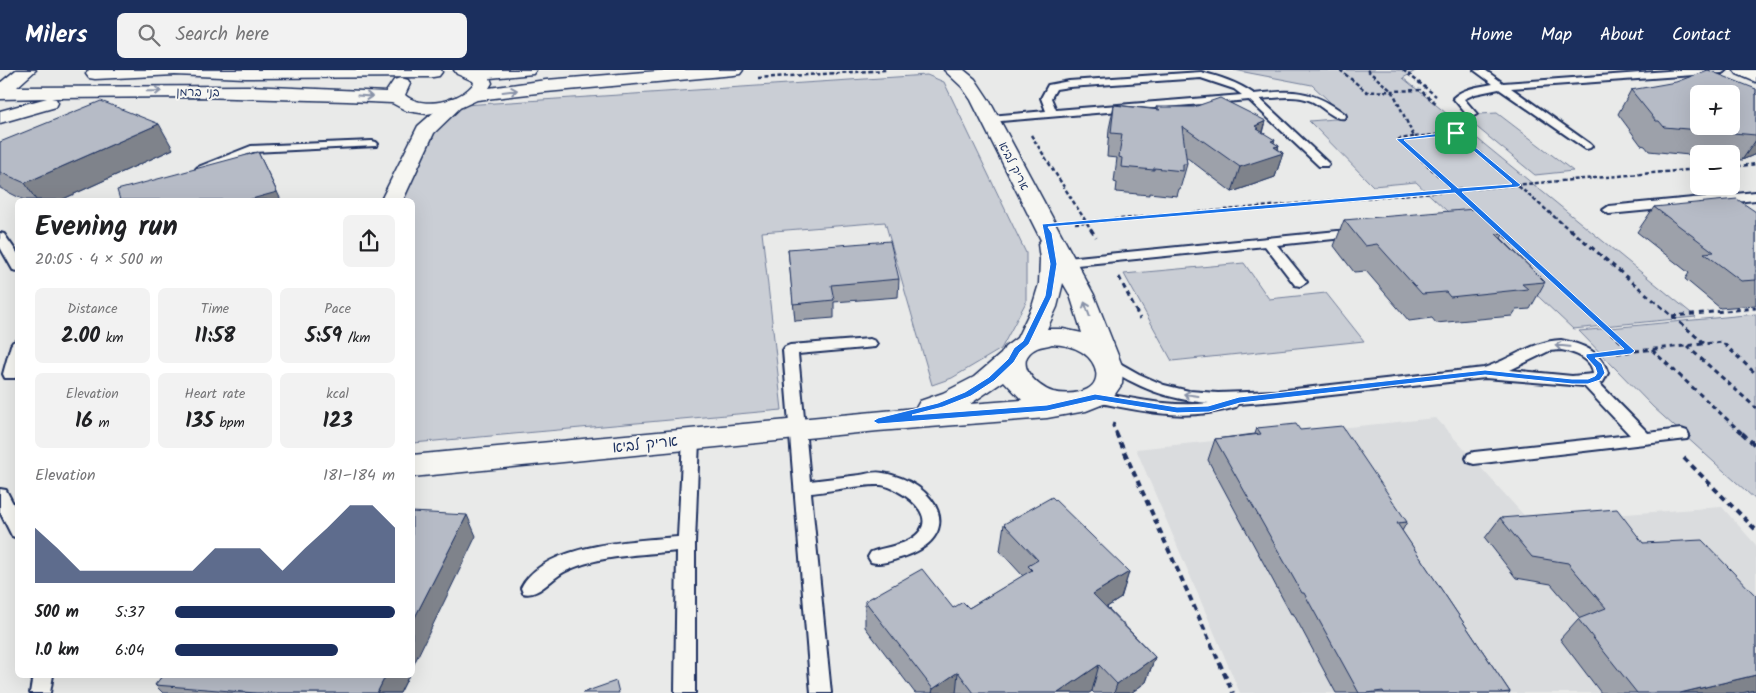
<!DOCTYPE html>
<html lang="en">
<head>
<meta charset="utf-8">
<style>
  body { margin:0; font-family:Kalam,"Playpen Sans Hebrew",sans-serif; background:#f2f2f2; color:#202124; height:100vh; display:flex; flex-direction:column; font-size:19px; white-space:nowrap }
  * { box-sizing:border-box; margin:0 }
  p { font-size:16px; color:#757577 }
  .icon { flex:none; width:28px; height:28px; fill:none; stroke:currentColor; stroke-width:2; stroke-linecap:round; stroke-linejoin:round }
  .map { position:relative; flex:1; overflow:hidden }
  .panel { position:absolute; left:15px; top:128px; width:400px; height:480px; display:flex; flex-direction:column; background:#fff; border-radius:8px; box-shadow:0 5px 20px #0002 }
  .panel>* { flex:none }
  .fabs { position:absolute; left:1690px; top:15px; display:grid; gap:10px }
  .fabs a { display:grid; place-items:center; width:50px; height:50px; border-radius:8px; background:#fff; box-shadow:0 5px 20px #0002; font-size:25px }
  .pin { position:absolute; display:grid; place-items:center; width:42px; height:42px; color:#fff; margin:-21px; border-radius:10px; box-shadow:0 2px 8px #0006 }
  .round { display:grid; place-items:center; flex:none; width:52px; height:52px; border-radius:8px; background:#f2f2f2 }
  .summary { display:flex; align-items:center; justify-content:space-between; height:85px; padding:0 20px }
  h1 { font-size:28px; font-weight:700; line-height:38px }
  .figures { display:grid; grid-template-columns:repeat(3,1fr); gap:8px; height:85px; padding:5px 20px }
  .figures div { display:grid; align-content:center; border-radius:8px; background:#f2f2f2; text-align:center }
  .figures b { font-size:21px; font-weight:700 }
  .figures small { font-size:14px; font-weight:400 }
  .figures p { font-size:14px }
  .chart { height:140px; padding:10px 20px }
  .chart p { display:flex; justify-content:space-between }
  .chart svg { width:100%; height:90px; margin-top:5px; fill:#1b2f5e; opacity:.7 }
  ul { padding:0 20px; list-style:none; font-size:16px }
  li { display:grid; grid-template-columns:80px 60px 1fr; align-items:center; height:38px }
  li i { height:12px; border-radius:6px; background:#1b2f5e }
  header { display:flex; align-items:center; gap:30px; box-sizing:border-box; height:70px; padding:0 25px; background:#1b2f5e; color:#fff }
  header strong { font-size:24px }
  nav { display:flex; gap:28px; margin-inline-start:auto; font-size:18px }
  .search { width:350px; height:45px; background:#f2f2f2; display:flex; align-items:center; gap:12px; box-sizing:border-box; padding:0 18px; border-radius:8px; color:#757577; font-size:19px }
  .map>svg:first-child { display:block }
  .built { fill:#dadcde }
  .green { fill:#caced5; stroke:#727e9a }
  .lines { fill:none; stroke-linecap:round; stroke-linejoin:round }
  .service-casing { stroke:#1b2f5e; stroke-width:4 }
  .minor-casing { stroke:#1b2f5e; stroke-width:3 }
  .tertiary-casing { stroke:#1b2f5e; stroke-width:3 }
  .path-far2 { stroke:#1b2f5e; stroke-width:2.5; stroke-dasharray:4 2.5; stroke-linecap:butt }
  .path-far1 { stroke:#1b2f5e; stroke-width:3; stroke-dasharray:5 4; stroke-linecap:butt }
  .path { stroke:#1b2f5e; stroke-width:4; stroke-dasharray:6 4.5; stroke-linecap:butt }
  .service { fill:#f6f6f2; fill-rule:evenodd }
  .minor { fill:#f6f6f2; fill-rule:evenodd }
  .tertiary { fill:#f6f6f2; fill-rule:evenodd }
  .wall { fill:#9da1aa; stroke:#1b2f5e }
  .shaded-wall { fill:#7f838b; stroke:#1b2f5e }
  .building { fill:#b6bbc6; stroke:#1b2f5e; fill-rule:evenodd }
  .oneway { stroke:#8892a8 }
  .route { fill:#1a73e8; stroke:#fff; fill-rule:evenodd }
  .labels { text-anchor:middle; stroke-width:4; stroke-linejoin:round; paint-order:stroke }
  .far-street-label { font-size:12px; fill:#1b2f5e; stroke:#f6f6f2 }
  .street-label { font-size:15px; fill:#1b2f5e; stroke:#f6f6f2 }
</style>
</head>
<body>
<header>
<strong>Milers</strong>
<div class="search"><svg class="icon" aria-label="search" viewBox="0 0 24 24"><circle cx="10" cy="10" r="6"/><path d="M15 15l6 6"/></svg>Search here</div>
<nav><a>Home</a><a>Map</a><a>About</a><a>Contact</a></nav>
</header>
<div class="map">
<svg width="1756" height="623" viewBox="0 0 1756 623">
  <rect width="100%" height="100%" fill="#e9eae9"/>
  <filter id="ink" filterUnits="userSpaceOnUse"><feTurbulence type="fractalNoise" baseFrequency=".02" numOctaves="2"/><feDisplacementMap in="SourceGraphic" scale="10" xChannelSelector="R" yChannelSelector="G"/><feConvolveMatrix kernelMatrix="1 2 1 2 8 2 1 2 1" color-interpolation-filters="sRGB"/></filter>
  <g filter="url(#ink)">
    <!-- built -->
    <path class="built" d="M1436,348L1529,451L1722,437L1756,475V623H1240L1136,379Z"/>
    <!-- green -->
    <g class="green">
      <path d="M1234,0H1417L1403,8L1696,247L1573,259L1416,112L1373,116L1309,51L1347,48L1312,15Z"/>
      <path d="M927,5L944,12L1026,183V232L1001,279L952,308L932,315L885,152L762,162L782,340L413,373L412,130H388L449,36Z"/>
      <path d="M1497,43L1573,101L1535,105L1462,45Z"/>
      <path d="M1244,193L1269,229L1326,223L1364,271L1172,291L1124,204Z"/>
      <path d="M1756,244V430L1653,337L1579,261Z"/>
    </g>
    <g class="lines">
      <defs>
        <g id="service">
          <path d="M1474,0H1485L1503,13L1681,0H1727L1722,3L1511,18L1590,74L1592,76L1590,78L1586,79L1499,19L1475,24L1464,29L1477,44L1472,47L1468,46L1453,28C1463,18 1479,17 1493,14Z"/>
          <path d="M1201,2C1220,7 1237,12 1254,24C1294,20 1311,19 1345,44L1346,46L1345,48C1334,51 1321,35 1311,31C1295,24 1277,28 1260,29L1327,92L1329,94L1327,96H1319L1249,30L990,52L985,49L990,46L1046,41L1041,28L1048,15L1069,11ZM1201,8L1234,19L1242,25L1056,40L1051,28L1056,19L1069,17Z"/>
          <path d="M372,71L376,72L378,74L376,76L253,82L206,101H198L196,99L198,97L251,76Z"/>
          <path d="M1756,122V130L1609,144L1603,140L1609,136Z"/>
          <path d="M1358,159L1362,160L1364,163L1362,166L1277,175L1307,212L1300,216L1295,215L1265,176L1057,197L1050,193L1057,189Z"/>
          <path d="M0,163L4,164L18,184V201L13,200L0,177Z"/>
          <path d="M870,269L875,271L877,274L875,277L798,284L810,411C827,409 843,407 860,405C867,404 875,401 883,403C937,412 969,467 900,488C891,491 880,495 871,492L868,487L871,482C887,476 908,476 920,461C935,441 897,417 881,415C864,414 830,421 811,423L831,623H811L783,280L785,277L790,275Z"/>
          <path d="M18,270V304L15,308H5L3,304L11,275L13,272Z"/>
          <path d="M1561,270C1582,274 1601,281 1608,303L1603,312L1599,313L1648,363L1681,359L1687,361L1689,365L1687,369L1474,394L1468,392L1466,388L1468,384L1474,382L1630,365L1584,316L1485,308L1277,331L1238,334L1236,337C1184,352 1147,342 1095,332L1090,331L1087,327L1090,323L1095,322C1133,328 1171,338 1209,333C1166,329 1138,318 1102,294L1100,291L1102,288L1107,286L1139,304L1164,315L1189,321L1218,323L1277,321L1484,298C1510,290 1533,271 1561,270ZM1561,280C1574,282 1593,289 1593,304L1572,306L1510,300L1549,281Z"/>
          <path d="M691,363L697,365L699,369L695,473V623H675L677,481C641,485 599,485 566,501C551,508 538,528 523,523L521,518C543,473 634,471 678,467L683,369L685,365Z"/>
          <path d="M0,419L6,420L18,443V468L12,466L0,442Z"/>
          <path d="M33,605H53L50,623H30Z"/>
        </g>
        <g id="minor">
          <path d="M944,0H964L975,9L989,30L1094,225L1123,298L1122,314L1113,327L1106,333L1086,341L1047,348L878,361L412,407V385L916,338L920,331L943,323L974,307L1001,284L1005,277L1017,268L1032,237L1039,214L1040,189L1038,174L1041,170L971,30L962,17ZM1063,213L1070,225L1082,263L1063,259H1047L1057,237ZM1052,274C1063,275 1072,276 1082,282C1099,293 1104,316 1080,322C1071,324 1062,324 1053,322C1035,316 1011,291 1037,278C1041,276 1047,276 1052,274ZM1004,311L1022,330L970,334Z"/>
          <path d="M1734,0H1756V12L1737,4Z"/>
          <path d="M456,27L463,29L465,33L434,63L403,130H381L418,56L449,29Z"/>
        </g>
        <g id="tertiary">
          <path d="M16,0H36L17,17L248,16L386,22L394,10L401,8L408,10L410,14L405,25C422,40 461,32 474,13L473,11L457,4L454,0H536L533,4L490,8L492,13L489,18L546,10L670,0H743L740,4L734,5L546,22L477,30L462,37L427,44L407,41L392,33L347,31L198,27L51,28L56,29L58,33L56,37L0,53V41L47,28L0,29V13Z"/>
          <path d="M89,0H441L442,2L439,6L433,7L245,8L175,5L95,9L89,8L86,4Z"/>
        </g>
      </defs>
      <!-- service casing -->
      <use href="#service" class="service-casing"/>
      <!-- minor casing -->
      <use href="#minor" class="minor-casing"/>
      <!-- tertiary casing -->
      <use href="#tertiary" class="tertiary-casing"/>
      <!-- path-far2 -->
      <g class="path-far2">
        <path d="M1340,0L1367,22L1420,20L1437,34"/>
        <path d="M1367,0L1393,22L1414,67L1456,63L1571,161"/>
        <path d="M1403,0L1436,26"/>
        <path d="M758,8L887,0"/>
        <path d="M1031,65L1092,161"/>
        <path d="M1414,67L1399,69L1499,161"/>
        <path d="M1731,97L1756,94"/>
        <path d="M1075,153L1699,99"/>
      </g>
      <!-- path-far1 -->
      <g class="path-far1">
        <path d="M1091,159L1096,167"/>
        <path d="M1498,159L1631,281"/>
        <path d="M1570,159L1705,274"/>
        <path d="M1119,207L1140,249"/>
        <path d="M1672,246L1756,238"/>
        <path d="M1687,276L1756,338"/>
        <path d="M1652,280L1743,364"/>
        <path d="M1617,283L1722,272L1756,304"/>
        <path d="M1114,353L1113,356L1117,364"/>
      </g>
      <!-- path -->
      <g class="path">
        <path d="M1116,363L1233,623"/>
        <path d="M1742,363L1756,376"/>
        <path d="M1684,388L1756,460"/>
      </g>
      <!-- service -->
      <use href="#service" class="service"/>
      <!-- minor -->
      <use href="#minor" class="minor"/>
      <!-- tertiary -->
      <use href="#tertiary" class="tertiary"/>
    </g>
    <!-- wall -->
    <g class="wall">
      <path d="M1756,19V84L1742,90L1731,89V84H1699V86L1649,81L1645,76L1641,75L1618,44L1631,20Z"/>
      <path d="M1114,35L1156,39V37L1266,51L1263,63L1274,73L1279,76L1278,79L1283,83L1275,107L1232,122L1186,87L1187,94L1180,119H1179L1177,126L1149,123V125L1116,122L1117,113L1114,112L1117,88L1107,87L1109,59Z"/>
      <path d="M0,72L173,79L61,130H24L0,118Z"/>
      <path d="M1654,137L1756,142V235L1720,238L1685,209L1689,203L1637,162Z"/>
      <path d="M1344,150L1504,163L1501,168L1545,212L1530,239L1516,240L1512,246L1436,253L1432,248L1409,251L1366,201L1354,202L1334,176Z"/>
      <path d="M788,179L899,209L898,227L834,232V248L795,251Z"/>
      <path d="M1257,358L1300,360L1407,452L1402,461L1510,622L1509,623H1336L1293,543L1291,544L1208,390L1215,369L1255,364Z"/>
      <path d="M1500,448L1643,473L1756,526V620L1742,623H1601L1560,569L1578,549L1580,548L1551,514L1516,508L1485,468Z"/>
      <path d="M1004,454L1129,502L1121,528L1107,537L1155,587L1146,612L1131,623H1094L1092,621L1089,623H915L865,557V531L953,538H969L1023,506L1000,481Z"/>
      <path d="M163,605H409L400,623H163L155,615Z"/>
    </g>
    <!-- shaded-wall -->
    <g class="shaded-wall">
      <path d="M1266,51L1259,75L1255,56Z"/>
      <path d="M159,54L173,79L61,130H36L25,113Z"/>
      <path d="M1275,70L1269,87L1274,77L1279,76L1276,85L1283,83L1275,107L1232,122L1240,97L1271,71Z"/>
      <path d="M1756,70V84L1742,90Z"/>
      <path d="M258,82L281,130H248Z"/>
      <path d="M467,445L476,466L412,598V553Z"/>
      <path d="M1129,502L1121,528L1086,550L1093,524Z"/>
      <path d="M1155,587L1146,612L1131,623H1114L1117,614Z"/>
      <path d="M1099,595L1092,621L1089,623H1058Z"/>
      <path d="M958,602L956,623H932L933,619Z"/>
      <path d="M386,605H409L400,623H377Z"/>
      <path d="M1756,605V620L1742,623H1680Z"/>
    </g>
    <!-- building -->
    <g class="building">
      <path d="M1708,0L1756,19V23L1755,24H1756V65L1664,57L1659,51H1656L1631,20L1676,12ZM1699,24H1731V56H1699Z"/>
      <path d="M1220,28L1266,51L1255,56L1259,59H1257L1275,70L1271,71L1279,76L1274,77L1283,83L1240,97L1182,56L1187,94H1183V101L1154,98V100L1121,97L1122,88L1119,87L1122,64L1111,63L1114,35L1160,40L1156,37H1194Z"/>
      <path d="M101,31L159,54L25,113L0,102V72Z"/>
      <path d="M258,82L277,122L248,130H120L117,120Z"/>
      <path d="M1737,129L1756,142V210L1741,211L1704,183L1714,182L1654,137Z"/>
      <path d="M1475,139L1504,163L1496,164L1545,212L1522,214L1528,219L1450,227L1446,222L1422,224L1377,174L1365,176L1344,150Z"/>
      <path d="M890,171L899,209L831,215L834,230L793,234L788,179Z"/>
      <path d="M1296,354L1300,360L1342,356L1407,452L1397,453L1510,622L1500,623H1384L1383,621L1367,623H1359L1304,523H1302L1215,369L1261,364L1257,358Z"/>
      <path d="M1052,427L1129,502L1093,524L1155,587L1117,614L1099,595L1058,623H974L958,602L933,619L865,531L922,499L953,538L963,532L969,538L1032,500L1028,496L1038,490L1004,454Z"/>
      <path d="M1617,439L1643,473L1702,470L1756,526V605L1680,623H1637L1578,549L1606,538L1568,493L1532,487L1500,448Z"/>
      <path d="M412,442L467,445L412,553Z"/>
      <path d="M163,605H386L377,623H256L155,615Z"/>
      <path d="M616,611L619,623H582Z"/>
    </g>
    <!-- one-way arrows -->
    <defs><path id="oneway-shaft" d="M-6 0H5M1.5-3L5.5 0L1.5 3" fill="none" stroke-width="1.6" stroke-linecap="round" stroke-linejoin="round" transform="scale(1.25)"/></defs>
    <g class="oneway">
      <use href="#oneway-shaft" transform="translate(154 21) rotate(-1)"/>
      <use href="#oneway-shaft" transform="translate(510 21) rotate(-7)"/>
      <use href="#oneway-shaft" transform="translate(365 26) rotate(4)"/>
      <use href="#oneway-shaft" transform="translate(1087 239) rotate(-110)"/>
      <use href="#oneway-shaft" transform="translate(1562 276) rotate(-174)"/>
      <use href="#oneway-shaft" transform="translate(1191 325) rotate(-172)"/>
    </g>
  </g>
  <!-- route -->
  <path class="route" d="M1456,61L1521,115L1518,117L1462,122L1635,281L1631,284L1595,288L1602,294L1605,303L1600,310L1588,314H1572L1485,305L1240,333L1209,342L1177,343L1096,330L1047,341L878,354L873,351L878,348L938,333L965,322L989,307L1008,289L1014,278L1023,271L1045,226L1050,194L1042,154L1451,119L1396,69ZM1455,65L1512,114L1458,118L1404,70ZM1455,123L1624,279L1586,284V287L1595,297L1597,303L1595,306L1588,309H1572L1485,300L1239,327L1208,336L1177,337L1095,324L1047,335L912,345L943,337L971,326L994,311L1014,292L1020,282L1029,274L1052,226L1057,194L1052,163L1048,157Z"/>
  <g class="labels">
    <!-- far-street labels -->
    <g class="far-street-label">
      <text transform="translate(198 22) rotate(1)" y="4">בני ברמן</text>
      <text transform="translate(1014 96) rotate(63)" y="4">אריק לביא</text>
    </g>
    <!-- street labels -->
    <g class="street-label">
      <text transform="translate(645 374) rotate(-6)" y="5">אריק לביא</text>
    </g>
  </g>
</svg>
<div class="fabs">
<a>+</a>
<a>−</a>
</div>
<div class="pin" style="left:1456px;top:63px;background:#1e9e55"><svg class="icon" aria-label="arrive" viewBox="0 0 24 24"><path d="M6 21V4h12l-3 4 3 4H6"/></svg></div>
<section class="panel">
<div class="summary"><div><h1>Evening run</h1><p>20:05 · 4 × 500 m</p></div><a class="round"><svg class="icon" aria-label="share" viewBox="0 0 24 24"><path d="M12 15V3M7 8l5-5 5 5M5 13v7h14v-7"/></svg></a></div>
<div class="figures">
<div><p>Distance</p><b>2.00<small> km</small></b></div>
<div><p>Time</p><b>11:58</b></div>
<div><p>Pace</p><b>5:59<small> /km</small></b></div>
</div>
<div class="figures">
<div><p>Elevation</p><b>16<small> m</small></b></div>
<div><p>Heart rate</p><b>135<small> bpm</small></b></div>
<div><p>kcal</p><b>123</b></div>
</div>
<div class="chart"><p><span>Elevation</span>181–184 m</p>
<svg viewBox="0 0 160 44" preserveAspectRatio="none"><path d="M0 44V17L10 27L20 38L30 38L40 38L50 38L60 38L70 38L80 27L90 27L100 27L110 38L120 27L130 17L140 6L150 6L160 17V44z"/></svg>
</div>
<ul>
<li><b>500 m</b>5:37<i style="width:100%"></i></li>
<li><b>1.0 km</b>6:04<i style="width:74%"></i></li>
</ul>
</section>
</div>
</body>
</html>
